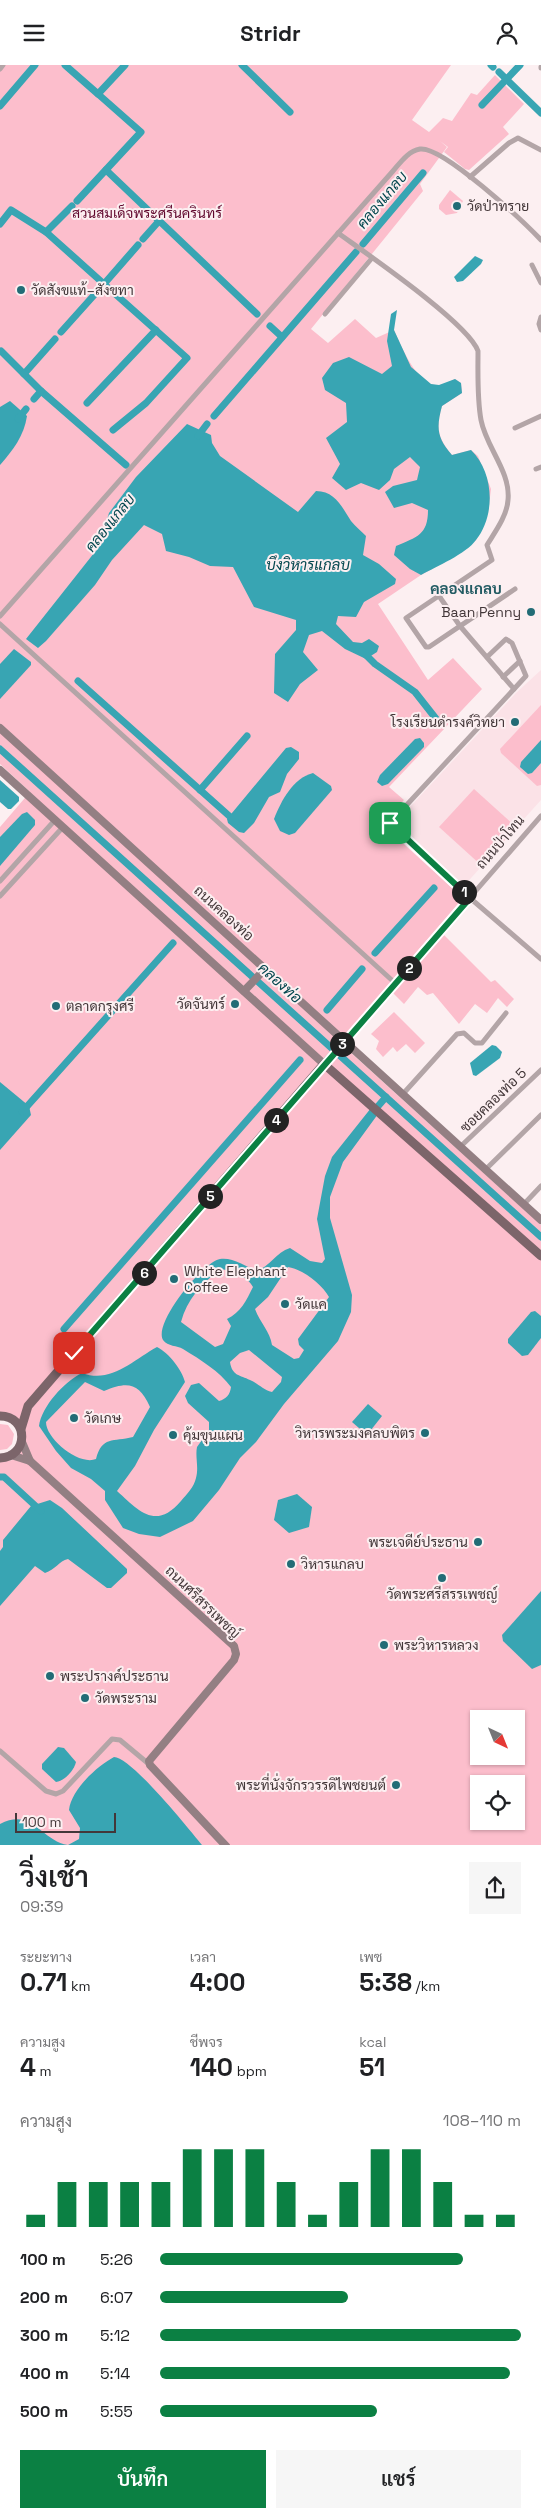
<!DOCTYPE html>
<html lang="th">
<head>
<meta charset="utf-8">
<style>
  body { margin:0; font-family:"Space Grotesk",Sarabun,sans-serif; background:#f6f6f6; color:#202124; height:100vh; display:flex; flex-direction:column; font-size:19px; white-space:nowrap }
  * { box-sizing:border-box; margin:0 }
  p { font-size:16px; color:#757577 }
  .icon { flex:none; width:28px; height:28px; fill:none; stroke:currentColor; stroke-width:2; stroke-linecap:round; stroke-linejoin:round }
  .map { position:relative; height:1780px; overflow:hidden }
  .details { display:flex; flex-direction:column; background:#fff; flex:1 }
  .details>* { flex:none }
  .needle { width:32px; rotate:137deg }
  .controls { position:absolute; left:470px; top:1645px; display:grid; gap:10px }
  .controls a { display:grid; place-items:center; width:55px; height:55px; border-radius:0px; background:#fff; box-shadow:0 1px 4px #0004; font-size:25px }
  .scale { position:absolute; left:15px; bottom:12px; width:101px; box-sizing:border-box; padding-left:5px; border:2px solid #433739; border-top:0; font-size:14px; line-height:18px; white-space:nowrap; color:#433739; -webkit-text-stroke:4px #fceff1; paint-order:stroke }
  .pin { position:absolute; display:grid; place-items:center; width:42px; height:42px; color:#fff; margin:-21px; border-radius:10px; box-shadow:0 2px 8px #0006 }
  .km { position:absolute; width:25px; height:25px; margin:-12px; border-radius:50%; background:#222; color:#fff; font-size:14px; line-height:25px; text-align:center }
  .round { display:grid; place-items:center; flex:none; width:52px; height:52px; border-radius:0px; background:#f6f6f6 }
  .headline { display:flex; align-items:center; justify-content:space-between; height:85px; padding:0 20px }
  h1 { font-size:28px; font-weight:600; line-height:38px }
  .stats { display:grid; grid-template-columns:repeat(3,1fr); gap:8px; height:85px; padding:5px 20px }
  .stats div { display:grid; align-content:center }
  .stats b { font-size:25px; font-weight:600 }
  .stats small { font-size:14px; font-weight:400 }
  .stats p { font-size:14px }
  .chart { height:140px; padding:10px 20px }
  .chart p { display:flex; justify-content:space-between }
  .chart svg { width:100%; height:90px; margin-top:5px; stroke:#0b8043; stroke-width:6 }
  .cta { display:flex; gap:10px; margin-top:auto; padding:10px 20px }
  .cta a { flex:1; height:58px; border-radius:0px; background:#0b8043; color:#fff; font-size:20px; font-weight:600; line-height:58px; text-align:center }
  .cta a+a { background:#f6f6f6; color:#202124 }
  ul { padding:0 20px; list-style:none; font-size:16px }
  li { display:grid; grid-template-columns:80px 60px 1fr; align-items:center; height:38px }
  li i { height:12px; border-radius:6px; background:#0b8043 }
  header { display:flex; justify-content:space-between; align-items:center; height:65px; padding:0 20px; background:#fff; font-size:22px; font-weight:600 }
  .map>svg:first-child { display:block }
  .built { fill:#fbe2e7 }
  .green { fill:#fcbecc; fill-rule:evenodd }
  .water { fill:#38a5b3; fill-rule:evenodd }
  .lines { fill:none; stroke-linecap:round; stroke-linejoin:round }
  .canal { stroke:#38a5b3; stroke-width:7 }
  .street { stroke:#b3a5a7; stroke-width:5 }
  .secondary { stroke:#937f83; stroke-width:8 }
  .primary { stroke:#7c656a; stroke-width:9 }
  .route-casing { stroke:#fff; stroke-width:10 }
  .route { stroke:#0b8043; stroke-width:6 }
  .poi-dot { fill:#226c76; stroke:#fceff1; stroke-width:2 }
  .labels { text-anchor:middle; stroke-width:4; stroke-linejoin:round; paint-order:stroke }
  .poi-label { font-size:14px; fill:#433739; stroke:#fceff1; text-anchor:start }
  .park-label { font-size:14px; fill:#60062c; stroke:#fceff1 }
  .street-label { font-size:14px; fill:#433739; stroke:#fceff1 }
  .water-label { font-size:15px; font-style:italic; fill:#04474f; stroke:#fceff1 }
  .neighbourhood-label { font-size:15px; font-weight:bold; fill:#225b63; stroke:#fceff1 }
</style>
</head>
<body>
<header><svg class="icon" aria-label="menu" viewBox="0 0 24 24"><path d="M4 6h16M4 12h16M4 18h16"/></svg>Stridr<svg class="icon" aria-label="person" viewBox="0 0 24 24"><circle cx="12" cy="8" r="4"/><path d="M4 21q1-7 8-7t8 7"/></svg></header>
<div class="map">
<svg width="541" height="1781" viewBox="0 0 541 1781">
  <rect width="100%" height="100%" fill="#fceff1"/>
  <!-- built -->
  <path class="built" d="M541,605V735L463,822L395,761V758L516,628Z"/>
  <!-- green -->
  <g class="green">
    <path d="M0,0H451L412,55L429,67L443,53L452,56L471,28L477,30L495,10L524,39L503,62L509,69L469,105L465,104L444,87L448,82L440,76L447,82L420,119L423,126L311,264L328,278L355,254L376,273L394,265C401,280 418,324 440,320C445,319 450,316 455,314L461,318L462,328L442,341C436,363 437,372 452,390L471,385L478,391L491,424L488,448L476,475L450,494L421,510L378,539L428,615L453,593L482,624L389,722L404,735L382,759L463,833L339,977L541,1160V1780H0V1397L13,1395L26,1380L25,1361L0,1347V762L30,727L0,699ZM479,1654H516V1691H479ZM479,1719H516V1756H479Z"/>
    <path d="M450,125L463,136L457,148L446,150L439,144V140Z"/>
    <path d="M541,640V720L537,721L501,688L500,684Z"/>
    <path d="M474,724L516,762L482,801L439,762Z"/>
    <path d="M444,870L491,917L495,915L514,934L507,942L498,933L487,948L475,939L459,959L433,928L427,930L418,922L404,939L393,928Z"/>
    <path d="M394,947L425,978L415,988L406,979L397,987L393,982L383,992L376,984L379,976L371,969Z"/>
    <path d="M0,1359L8,1360L14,1369L12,1379L7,1384L0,1385Z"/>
  </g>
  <!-- water -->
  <g class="water">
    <path d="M475,191L483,195L481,199L463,216L457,217L454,212Z"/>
    <path d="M397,245L394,265L411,302L431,319L439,320L455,314L461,318L462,328L442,341C436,363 437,373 452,390L471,385C494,407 496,450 476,475C466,489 437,501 421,510L410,504L394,490L396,481C417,472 428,470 428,445L412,438L394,443L385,427L393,421L417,415L420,402L410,392L394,404L390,415L379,425L361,418L346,425L332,413L340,399L326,373L347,357L346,338L325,325L322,313L333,298L349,292L382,309L392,301L387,276L391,249Z"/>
    <path d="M10,336L27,351C24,371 13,385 0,400V342Z"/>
    <path d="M187,359L211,370L212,378L220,391L298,447L316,426C335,426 342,442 351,456C355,461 361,466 366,471L363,490L379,499L396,514L395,519L364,537L356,552L338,551L336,559L353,577L362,578L369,574L379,581L377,587L366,594L345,584L322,566L309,570L303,587L318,605L300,619L288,637L274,628L275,589L296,565V555L254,542L233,502L210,501L189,492L166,486L162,469L144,460L112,495L95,520L46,576L38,583L26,574L98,483L109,448L136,412Z"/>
    <path d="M14,584L31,597V600L0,634V599Z"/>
    <path d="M420,673L424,678V682L388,719L382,721L377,717L380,710L415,674Z"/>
    <path d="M541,675V698L532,708L528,709L520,702L521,697Z"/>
    <path d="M291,682L299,687V694L287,709L280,727L269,732L254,758L244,768L239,767L228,758L227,754L286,683Z"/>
    <path d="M313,708L331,721L332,725L295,768L289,770L280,766L274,754C281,736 293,713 313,708Z"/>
    <path d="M0,715L19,732V736L11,744H8L0,737Z"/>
    <path d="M27,747L35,755V760L0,801V772L22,749Z"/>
    <path d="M492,980L496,981L502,987L500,993L476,1011L473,1010L470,998Z"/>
    <path d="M0,1017L29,1041L31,1050L0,1085Z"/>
    <path d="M371,1043L378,1049L343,1097L330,1132V1153L352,1230L351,1247L338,1276L284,1339L256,1377L240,1393L219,1425L193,1456L160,1472L139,1469L123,1463L105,1435V1426L91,1414L71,1403L56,1386L39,1361C42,1341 64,1317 82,1308C111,1319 133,1295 157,1282C169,1288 182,1305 185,1317L154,1365L135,1401L117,1426C140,1447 156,1465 181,1436C187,1429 194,1422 196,1413C199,1402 195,1392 197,1382L209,1365V1357L188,1338L185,1331L191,1320L199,1318L219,1336C226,1334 230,1330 231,1322C219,1306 201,1295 183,1284C177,1280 168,1282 163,1275C153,1258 203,1197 220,1194C232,1192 246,1201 256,1206C270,1202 276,1187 290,1183L310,1196L322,1198L325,1194L317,1154L325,1111L332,1092ZM288,1202C302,1204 322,1219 329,1232L298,1274L299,1280L304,1285L299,1293L294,1294L272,1280C270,1266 260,1258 255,1244L268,1232ZM220,1204C232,1205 247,1211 253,1222C246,1236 241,1247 227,1254L231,1261L223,1279L215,1282L181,1257C187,1234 202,1219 220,1204ZM249,1285L282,1312L281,1317L272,1327C263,1325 259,1319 250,1315C240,1310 232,1311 230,1297L240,1288ZM85,1317L104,1326C128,1316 139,1318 150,1342L133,1372C113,1377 102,1371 96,1394C79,1401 46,1374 46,1357Z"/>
    <path d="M535,1246L541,1251V1273L528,1290L522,1291L508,1278V1274L531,1247Z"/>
    <path d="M368,1339L382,1351L367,1370L352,1357Z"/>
    <path d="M297,1429L312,1442L309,1462L289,1468L274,1455L278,1435Z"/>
    <path d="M50,1435L62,1443L127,1504V1508L111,1523H107L68,1494C59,1496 55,1505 45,1508L35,1501L0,1541V1486L3,1482V1475L31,1441Z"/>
    <path d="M541,1526V1600L532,1604L503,1576L502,1570Z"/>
    <path d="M58,1682L64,1683L76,1697C74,1706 64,1716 56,1717L42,1704V1699Z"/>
    <path d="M114,1692C131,1692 189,1764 202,1780H0V1759C33,1742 41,1776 68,1780L79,1774L80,1763L69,1745C71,1725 97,1701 114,1692Z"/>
  </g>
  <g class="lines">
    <!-- canal -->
    <g class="canal">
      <path d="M65,0L98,29"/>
      <path d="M242,0L290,47"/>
      <path d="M491,0L493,2"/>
      <path d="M499,7L541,48"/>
      <path d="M482,40L520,0"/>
      <path d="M0,41L35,0"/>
      <path d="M106,105L257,249"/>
      <path d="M77,136L141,67L98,29L125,0"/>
      <path d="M0,159L11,145L46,167L72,141"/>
      <path d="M46,167L104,219L138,180"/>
      <path d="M143,174L159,156"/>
      <path d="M363,179L423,108"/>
      <path d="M270,261L282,272"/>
      <path d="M61,267L104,219L187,293L146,338L113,365"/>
      <path d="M1,286L41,326L126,400"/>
      <path d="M24,309L55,274"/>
      <path d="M34,334L41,326"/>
      <path d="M87,338L156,265"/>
      <path d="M214,351L356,187"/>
      <path d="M18,354L26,344"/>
      <path d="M198,371L207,359"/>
      <path d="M362,586L375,599L415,627L437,655"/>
      <path d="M78,616L236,757"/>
      <path d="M0,684L541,1172"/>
      <path d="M200,725L247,671"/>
      <path d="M375,888L434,823"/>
      <path d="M327,945L362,904"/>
      <path d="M22,1047L173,878"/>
      <path d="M373,1047L386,1032"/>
      <path d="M64,1264L300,995"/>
      <path d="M0,1412H4L41,1446"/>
    </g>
    <!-- street -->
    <g class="street">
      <path d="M541,2V3"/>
      <path d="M0,4L3,0"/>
      <path d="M470,112L509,78L518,73L541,85"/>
      <path d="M338,168C367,189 468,258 478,286C478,308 477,333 481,355C486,382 511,407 508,435C507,451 495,467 487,480L492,495L406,553L426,582H429L515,524"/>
      <path d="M532,200L541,218"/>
      <path d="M325,249L372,193"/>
      <path d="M541,252L539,259L541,265"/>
      <path d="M515,363L541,351"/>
      <path d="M536,404L541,402"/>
      <path d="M439,531L460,561L514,624L390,758L470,833L541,894"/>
      <path d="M0,551L393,106C400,98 408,86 420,84C443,81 524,157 541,175"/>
      <path d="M0,559L395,918"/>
      <path d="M487,592L506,574L512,578L526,611L514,624"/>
      <path d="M503,612L520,596"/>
      <path d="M0,816L55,755"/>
      <path d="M0,831L63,762"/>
      <path d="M344,977L541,751"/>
      <path d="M402,1030L457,969L464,968L475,978H482L506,948"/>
      <path d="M460,1082L541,1005"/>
      <path d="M485,1105L541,1050"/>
      <path d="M524,1139L541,1121"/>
      <path d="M0,1686L46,1726L56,1729L63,1726L112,1674L120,1675L150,1700"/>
    </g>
    <!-- secondary -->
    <g class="secondary">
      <path d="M0,663L541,1155"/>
      <path d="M0,705L324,999L344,977"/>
      <path d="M244,926L265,904"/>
      <path d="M22,1377L30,1396"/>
      <path d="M11,1390L30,1396L234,1581L236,1589L234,1595L149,1696L150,1700L226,1781"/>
    </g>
    <!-- primary -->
    <g class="primary">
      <path d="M0,1351C29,1351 29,1392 0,1393"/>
      <path d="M21,1364L28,1341L324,999L541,1191"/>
    </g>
  </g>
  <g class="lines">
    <defs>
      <path id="route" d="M74,1288L470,833L390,758"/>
    </defs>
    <!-- route casing -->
    <use href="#route" class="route-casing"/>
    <!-- route -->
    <use href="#route" class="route"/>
  </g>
  <!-- markers -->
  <g class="poi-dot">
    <circle cx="457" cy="141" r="5"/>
    <circle cx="21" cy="225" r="5"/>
    <circle cx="531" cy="547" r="5"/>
    <circle cx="515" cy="657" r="5"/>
    <circle cx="235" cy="939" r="5"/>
    <circle cx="56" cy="941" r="5"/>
    <circle cx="174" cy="1214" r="5"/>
    <circle cx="285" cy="1239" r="5"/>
    <circle cx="74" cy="1353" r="5"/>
    <circle cx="425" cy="1368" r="5"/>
    <circle cx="173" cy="1370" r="5"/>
    <circle cx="478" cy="1477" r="5"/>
    <circle cx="291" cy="1499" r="5"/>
    <circle cx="442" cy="1513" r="5"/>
    <circle cx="384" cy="1580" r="5"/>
    <circle cx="50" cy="1611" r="5"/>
    <circle cx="85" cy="1633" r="5"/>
    <circle cx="396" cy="1720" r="5"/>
  </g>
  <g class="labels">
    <!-- poi labels -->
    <g class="poi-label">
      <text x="467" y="146">วัดป่าทราย</text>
      <text x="31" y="230">วัดสังขแท้–สังขทา</text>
      <text x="521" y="552" text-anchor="end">Baan Penny</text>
      <text x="505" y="662" text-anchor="end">โรงเรียนดำรงค์วิทยา</text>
      <text x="225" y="944" text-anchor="end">วัดจันทร์</text>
      <text x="66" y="946">ตลาดกรุงศรี</text>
      <text x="184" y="1211">White Elephant<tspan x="184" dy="16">Coffee</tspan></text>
      <text x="295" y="1244">วัดแค</text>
      <text x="84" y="1358">วัดเกษ</text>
      <text x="415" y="1373" text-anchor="end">วิหารพระมงคลบพิตร</text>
      <text x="183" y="1375">คุ้มขุนแผน</text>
      <text x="468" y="1482" text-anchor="end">พระเจดีย์ประธาน</text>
      <text x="301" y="1504">วิหารแกลบ</text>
      <text x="442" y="1534" text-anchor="middle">วัดพระศรีสรรเพชญ์</text>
      <text x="394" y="1585">พระวิหารหลวง</text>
      <text x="60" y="1616">พระปรางค์ประธาน</text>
      <text x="95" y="1638">วัดพระราม</text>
      <text x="386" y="1725" text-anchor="end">พระที่นั่งจักรวรรดิไพชยนต์</text>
    </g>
    <!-- park labels -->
    <g class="park-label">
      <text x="147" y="153">สวนสมเด็จพระศรีนครินทร์</text>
    </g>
    <!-- street labels -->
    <g class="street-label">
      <text transform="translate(500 777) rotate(-49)" y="5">ถนนป่าโทน</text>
      <text transform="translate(224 848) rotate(42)" y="5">ถนนคลองท่อ</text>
      <text transform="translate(493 1035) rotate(-44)" y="5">ซอยคลองท่อ 5</text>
      <text transform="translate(203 1537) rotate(44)" y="5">ถนนศรีสรรเพชญ์</text>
    </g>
    <!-- water labels -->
    <g class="water-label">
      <text transform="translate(382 135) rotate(-50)" y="5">คลองแกลบ</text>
      <text transform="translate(110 458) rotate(-51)" y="5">คลองแกลบ</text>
      <text x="308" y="505">บึงวิหารแกลบ</text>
      <text transform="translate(280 918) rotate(42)" y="5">คลองท่อ</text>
    </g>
    <!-- neighbourhood labels -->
    <g class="neighbourhood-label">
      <text x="466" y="529">คลองแกลบ</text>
    </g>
  </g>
</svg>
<div class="controls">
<a><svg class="needle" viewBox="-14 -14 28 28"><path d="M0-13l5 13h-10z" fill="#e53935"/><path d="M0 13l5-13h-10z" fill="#757577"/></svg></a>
<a><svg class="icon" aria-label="locate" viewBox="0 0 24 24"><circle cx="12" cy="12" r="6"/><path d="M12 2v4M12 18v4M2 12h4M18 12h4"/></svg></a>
</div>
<div class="scale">100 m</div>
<div class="pin" style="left:390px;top:758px;background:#1e9e55"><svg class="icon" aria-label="arrive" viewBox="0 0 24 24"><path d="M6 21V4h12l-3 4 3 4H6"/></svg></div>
<div class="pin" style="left:74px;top:1288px;background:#d93025"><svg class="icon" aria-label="check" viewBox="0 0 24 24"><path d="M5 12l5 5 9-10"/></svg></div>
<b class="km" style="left:464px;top:827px">1</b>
<b class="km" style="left:409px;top:903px">2</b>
<b class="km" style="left:342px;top:979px">3</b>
<b class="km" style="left:276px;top:1055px">4</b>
<b class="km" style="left:210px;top:1131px">5</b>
<b class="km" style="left:144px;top:1208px">6</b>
</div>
<section class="details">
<div class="headline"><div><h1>วิ่งเช้า</h1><p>09:39</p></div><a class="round"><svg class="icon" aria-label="share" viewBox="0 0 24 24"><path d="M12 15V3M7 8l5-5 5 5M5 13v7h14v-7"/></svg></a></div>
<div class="stats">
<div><p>ระยะทาง</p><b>0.71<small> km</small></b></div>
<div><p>เวลา</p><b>4:00</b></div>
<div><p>เพซ</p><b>5:38<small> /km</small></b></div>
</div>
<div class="stats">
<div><p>ความสูง</p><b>4<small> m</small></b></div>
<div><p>ชีพจร</p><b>140<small> bpm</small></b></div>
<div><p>kcal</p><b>51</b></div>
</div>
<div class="chart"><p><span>ความสูง</span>108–110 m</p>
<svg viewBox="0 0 160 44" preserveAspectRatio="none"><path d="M5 44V38M15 44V22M25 44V22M35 44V22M45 44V22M55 44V6M65 44V6M75 44V6M85 44V22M95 44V38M105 44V22M115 44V6M125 44V6M135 44V22M145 44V38M155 44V38"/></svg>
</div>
<ul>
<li><b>100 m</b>5:26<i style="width:84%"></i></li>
<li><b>200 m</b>6:07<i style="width:52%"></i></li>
<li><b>300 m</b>5:12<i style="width:100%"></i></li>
<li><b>400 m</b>5:14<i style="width:97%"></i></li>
<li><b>500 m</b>5:55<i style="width:60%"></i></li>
</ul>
<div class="cta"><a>บันทึก</a><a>แชร์</a></div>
</section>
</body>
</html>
